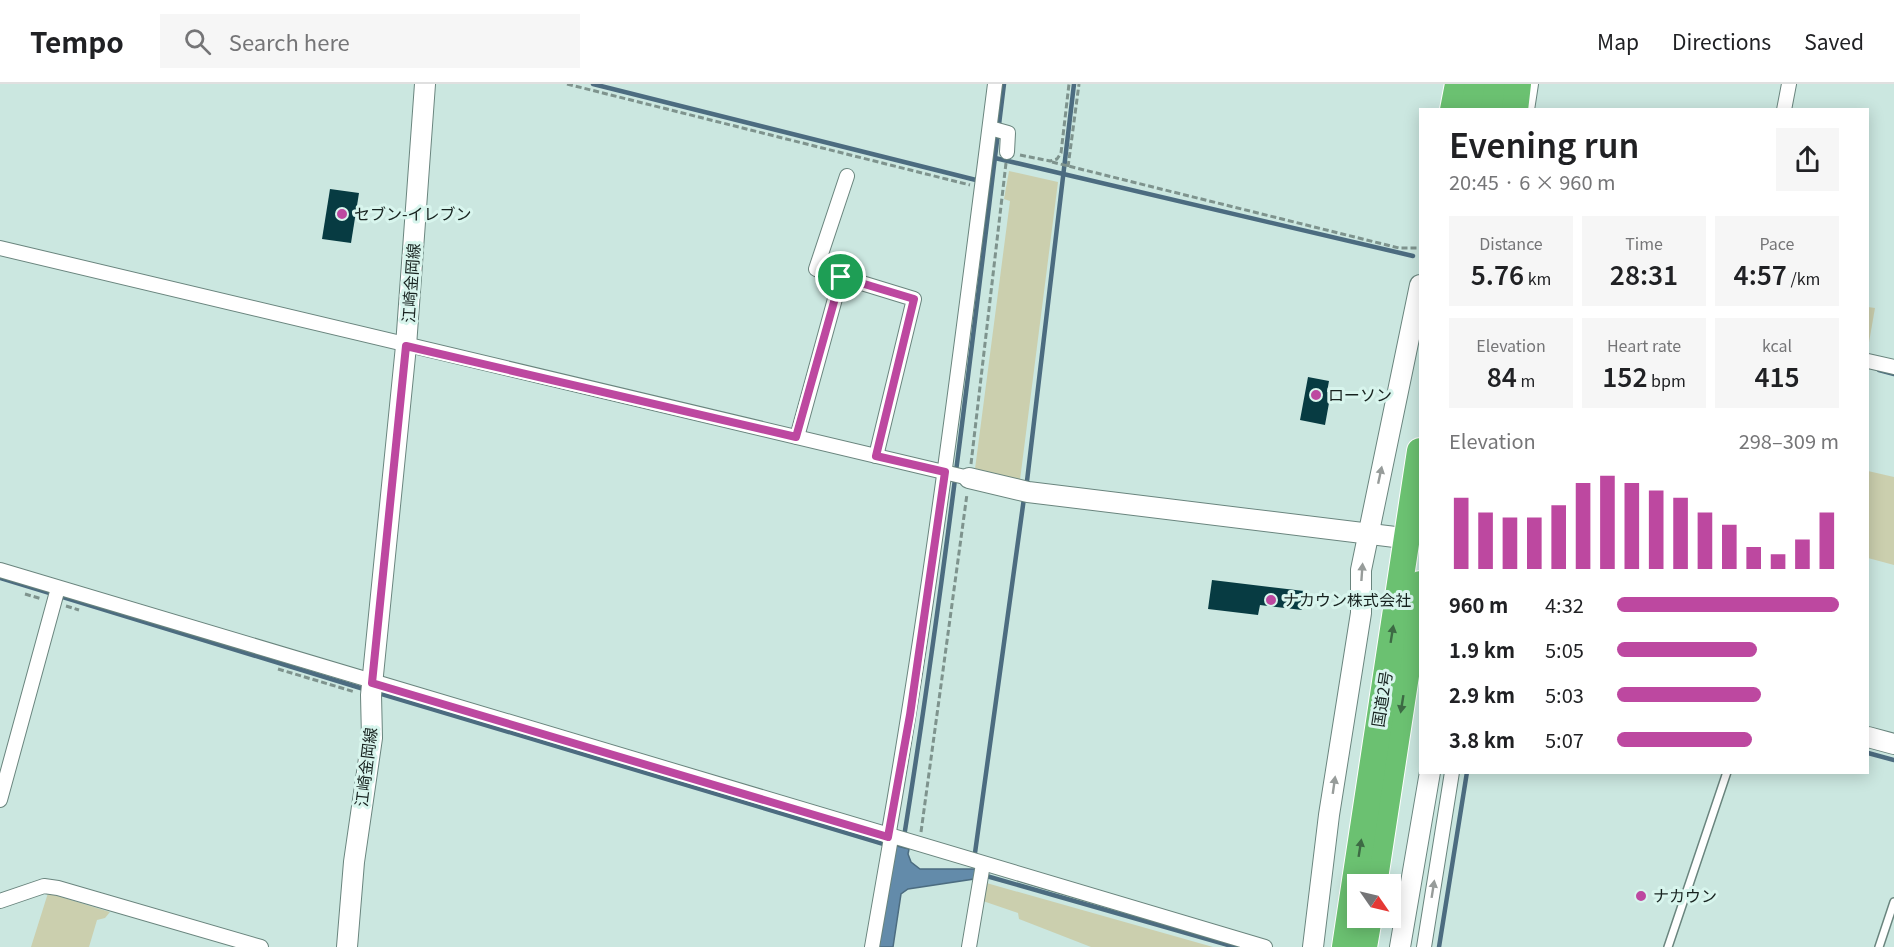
<!DOCTYPE html>
<html lang="en">
<head>
<meta charset="utf-8">
<style>
  body { margin:0; font-family:Georgia,"Noto Sans JP",serif; background:#f6f6f6; color:#202124; height:100vh; display:flex; flex-direction:column; font-size:22px; white-space:nowrap }
  * { box-sizing:border-box; margin:0 }
  p { font-size:20px; color:#757577 }
  .icon { flex:none; width:33px; height:33px; fill:none; stroke:currentColor; stroke-width:2; stroke-linecap:round; stroke-linejoin:round }
  .map { position:relative; flex:1; overflow:hidden }
  .panel { position:absolute; left:1419px; top:24px; width:450px; height:666px; display:flex; flex-direction:column; background:#fff; border-radius:0px; box-shadow:0 3px 15px #0003 }
  .panel>* { flex:none }
  .needle { width:39px; rotate:124deg }
  .fabs { position:absolute; left:1347px; top:790px; display:grid; gap:12px }
  .fabs a { display:grid; place-items:center; width:54px; height:54px; border-radius:0px; background:#fff; box-shadow:0 3px 15px #0003; font-size:30px }
  .pin { position:absolute; display:grid; place-items:center; width:51px; height:51px; color:#fff; margin:-26px; border:3px solid #fff; border-radius:50%; box-shadow:0 2px 6px #0007 }
  .round { display:grid; place-items:center; flex:none; width:63px; height:63px; border-radius:0px; background:#f6f6f6 }
  .headline { display:flex; align-items:center; justify-content:space-between; height:102px; padding:0 30px }
  h1 { font-size:33px; font-weight:600; line-height:45px }
  .figures { display:grid; grid-template-columns:repeat(3,1fr); gap:9px; height:102px; padding:6px 30px }
  .figures div { display:grid; align-content:center; border-radius:0px; background:#f6f6f6; text-align:center }
  .figures b { font-size:26px; font-weight:600 }
  .figures small { font-size:16px; font-weight:400 }
  .figures p { font-size:16px }
  .chart { height:168px; padding:12px 30px }
  .chart p { display:flex; justify-content:space-between }
  .chart svg { width:100%; height:108px; margin-top:6px; stroke:#bd48a0; stroke-width:6 }
  ul { padding:0 30px; list-style:none; font-size:20px }
  li { display:grid; grid-template-columns:96px 72px 1fr; align-items:center; height:45px }
  li i { height:15px; border-radius:8px; background:#bd48a0 }
  header { display:flex; align-items:center; gap:36px; box-sizing:border-box; height:84px; padding:0 30px; background:#fff; border-bottom:2px solid #e0e0e0 }
  header strong { font-size:28px }
  nav { display:flex; gap:33px; margin-inline-start:auto; font-size:21px }
  .search { width:420px; height:54px; background:#f6f6f6; display:flex; align-items:center; gap:15px; box-sizing:border-box; padding:0 21px; border-radius:0px; color:#757577; font-size:22px }
  .map>svg:first-child { display:block }
  .green { fill:#cbcfae }
  .water { fill:#638baa; stroke:#4c6c80; stroke-width:1.5 }
  .lines { fill:none; stroke-linecap:round; stroke-linejoin:round }
  .stream { stroke:#4c6c80; stroke-width:4.5 }
  .building { fill:#073b42 }
  .lane-casing { stroke:#6a857e; stroke-width:10 }
  .street-casing { stroke:#6a857e; stroke-width:16 }
  .secondary-casing { stroke:#6a857e; stroke-width:22 }
  .highway-casing { stroke:#fff; stroke-width:28 }
  .path { stroke:#7e938d; stroke-width:3; stroke-dasharray:6 3; stroke-linecap:butt }
  .lane { stroke:#fff; stroke-width:7 }
  .street { stroke:#fff; stroke-width:14 }
  .secondary { stroke:#fff; stroke-width:20 }
  .highway { stroke:#6bc171; stroke-width:26 }
  .oneway { fill:#979c9a }
  .oneway2 { fill:#3d6a44 }
  .route-casing { stroke:#fff; stroke-width:12 }
  .route { stroke:#bd48a0; stroke-width:8 }
  .poi-dot { fill:#bd48a0; stroke:#d8f5ed; stroke-width:2 }
  .labels { text-anchor:middle; stroke-width:6; stroke-linejoin:round; paint-order:stroke }
  .poi-label { font-size:16px; fill:#17221f; stroke:#d8f5ed; text-anchor:start }
  .street-label { font-size:16px; fill:#17221f; stroke:#d8f5ed }
</style>
</head>
<body>
<header>
<strong>Tempo</strong>
<div class="search"><svg class="icon" aria-label="search" viewBox="0 0 24 24"><circle cx="10" cy="10" r="6"/><path d="M15 15l6 6"/></svg>Search here</div>
<nav><a>Map</a><a>Directions</a><a>Saved</a></nav>
</header>
<div class="map">
<svg width="1894" height="863" viewBox="0 0 1894 863">
  <rect width="100%" height="100%" fill="#cbe7e0"/>
  <!-- green -->
  <g class="green">
    <path d="M1009,87L1058,98L1020,396L975,385L1010,117L1004,115Z"/>
    <path d="M1868,223L1875,224L1868,264Z"/>
    <path d="M1868,387L1894,393V481L1868,474Z"/>
    <path d="M983,798L1213,863H1091L1019,835L1018,829L980,816Z"/>
    <path d="M48,809L110,828L105,834L97,836L89,863H31Z"/>
  </g>
  <!-- water -->
  <path class="water" d="M893,761L909,765L908,770L911,778L920,785H976L974,795L908,805L901,810L893,863H875Z"/>
  <g class="lines">
    <!-- stream -->
    <g class="stream">
      <path d="M593,0L980,97"/>
      <path d="M995,74L1413,172"/>
      <path d="M1879,286L1894,290"/>
      <path d="M1027,397L1074,0"/>
      <path d="M0,494L367,606"/>
      <path d="M375,608L887,761"/>
      <path d="M1868,669L1894,676"/>
      <path d="M904,753C944,503 973,251 1004,0"/>
      <path d="M975,769L1024,414"/>
      <path d="M983,791L1235,863"/>
      <path d="M1439,863L1467,688"/>
    </g>
  </g>
  <!-- building -->
  <g class="building">
    <path d="M330,105L359,109L351,159L322,155Z"/>
    <path d="M1308,293L1329,297L1327,308H1331L1325,341L1300,336Z"/>
    <path d="M1212,496L1304,507L1302,526L1260,521L1258,531L1208,525Z"/>
  </g>
  <g class="lines">
    <defs>
      <g id="lane">
        <path d="M1668,863L1727,688"/>
        <path d="M1879,863L1894,818"/>
      </g>
      <g id="street">
        <path d="M1527,26L1531,0"/>
        <path d="M1784,26L1789,0"/>
        <path d="M990,44L1008,49L1007,68"/>
        <path d="M847,92L816,185L914,215L876,372"/>
        <path d="M0,164L969,394"/>
        <path d="M1868,277L1894,283"/>
        <path d="M797,353L841,193"/>
        <path d="M0,486L1265,863"/>
        <path d="M0,716L58,504"/>
        <path d="M888,753C932,503 963,251 995,0"/>
        <path d="M0,817L44,802L58,804L261,863"/>
        <path d="M872,863L891,754"/>
        <path d="M969,863L983,780"/>
        <path d="M1424,863L1452,688"/>
      </g>
      <g id="secondary">
        <path d="M969,394L1028,408L1395,453"/>
        <path d="M1868,653L1894,660"/>
        <path d="M347,863L354,778L372,654L371,611L406,262L425,0"/>
        <path d="M1313,863L1329,731L1361,529V486L1420,201"/>
        <path d="M1400,863L1430,688"/>
      </g>
      <g id="highway">
        <path d="M1453,26L1458,0"/>
        <path d="M1474,26L1478,0"/>
        <path d="M1494,26L1498,0"/>
        <path d="M1515,26L1518,0"/>
        <path d="M1374,801L1420,500"/>
        <path d="M1345,863L1420,367"/>
        <path d="M1364,863L1369,834"/>
      </g>
    </defs>
    <!-- lane casing -->
    <use href="#lane" class="lane-casing"/>
    <!-- street casing -->
    <use href="#street" class="street-casing"/>
    <!-- secondary casing -->
    <use href="#secondary" class="secondary-casing"/>
    <!-- highway casing -->
    <use href="#highway" class="highway-casing"/>
    <!-- path -->
    <g class="path">
      <path d="M567,0L970,101"/>
      <path d="M1020,71L1050,77L1057,75L1061,69L1069,0"/>
      <path d="M1052,78L1399,164H1420"/>
      <path d="M1068,83L1079,0"/>
      <path d="M971,380L1006,79"/>
      <path d="M25,510L42,515"/>
      <path d="M66,522L79,526"/>
      <path d="M278,585L355,608"/>
      <path d="M921,748L967,410"/>
    </g>
    <!-- lane -->
    <use href="#lane" class="lane"/>
    <!-- street -->
    <use href="#street" class="street"/>
    <!-- secondary -->
    <use href="#secondary" class="secondary"/>
    <!-- highway -->
    <use href="#highway" class="highway"/>
  </g>
  <!-- one-way arrows -->
  <defs><path id="oneway-solid" d="M-6-.8H1V-3.2L6.5 0L1 3.2V.8H-6Z" transform="scale(1.5)"/></defs>
  <g class="oneway">
    <use href="#oneway-solid" transform="translate(1380 391) rotate(-78)"/>
    <use href="#oneway-solid" transform="translate(1362 488) rotate(-86)"/>
    <use href="#oneway-solid" transform="translate(1334 701) rotate(-82)"/>
    <use href="#oneway-solid" transform="translate(1433 805) rotate(-81)"/>
  </g>
  <g class="oneway2">
    <use href="#oneway-solid" transform="translate(1392 550) rotate(-81)"/>
    <use href="#oneway-solid" transform="translate(1402 620) rotate(99)"/>
    <use href="#oneway-solid" transform="translate(1360 764) rotate(-81)"/>
  </g>
  <g class="lines">
    <defs>
      <path id="route" d="M841,193L914,215L876,372L945,388L910,631L888,753L372,599L406,262L796,353Z"/>
    </defs>
    <!-- route casing -->
    <use href="#route" class="route-casing"/>
    <!-- route -->
    <use href="#route" class="route"/>
  </g>
  <!-- markers -->
  <g class="poi-dot">
    <circle cx="342" cy="130" r="6"/>
    <circle cx="1316" cy="311" r="6"/>
    <circle cx="1271" cy="516" r="6"/>
    <circle cx="1641" cy="812" r="6"/>
  </g>
  <g class="labels">
    <!-- poi labels -->
    <g class="poi-label">
      <text x="354" y="136">セブン-イレブン</text>
      <text x="1328" y="317">ローソン</text>
      <text x="1283" y="522">ナカウン株式会社</text>
      <text x="1653" y="818">ナカウン</text>
    </g>
    <!-- street labels -->
    <g class="street-label">
      <text transform="translate(411 199) rotate(-86)" y="6">江崎金岡線</text>
      <text transform="translate(1382 615) rotate(-81)" y="6">国道2号</text>
      <text transform="translate(366 683) rotate(-83)" y="6">江崎金岡線</text>
    </g>
  </g>
</svg>
<div class="fabs">
<a><svg class="needle" viewBox="-14 -14 28 28"><path d="M0-13l5 13h-10z" fill="#e53935"/><path d="M0 13l5-13h-10z" fill="#757577"/></svg></a>
</div>
<div class="pin" style="left:841px;top:193px;background:#1e9e55"><svg class="icon" aria-label="arrive" viewBox="0 0 24 24"><path d="M6 21V4h12l-3 4 3 4H6"/></svg></div>
<section class="panel">
<div class="headline"><div><h1>Evening run</h1><p>20:45 · 6 × 960 m</p></div><a class="round"><svg class="icon" aria-label="share" viewBox="0 0 24 24"><path d="M12 15V3M7 8l5-5 5 5M5 13v7h14v-7"/></svg></a></div>
<div class="figures">
<div><p>Distance</p><b>5.76<small> km</small></b></div>
<div><p>Time</p><b>28:31</b></div>
<div><p>Pace</p><b>4:57<small> /km</small></b></div>
</div>
<div class="figures">
<div><p>Elevation</p><b>84<small> m</small></b></div>
<div><p>Heart rate</p><b>152<small> bpm</small></b></div>
<div><p>kcal</p><b>415</b></div>
</div>
<div class="chart"><p><span>Elevation</span>298–309 m</p>
<svg viewBox="0 0 160 44" preserveAspectRatio="none"><path d="M5 44V15M15 44V21M25 44V23M35 44V23M45 44V18M55 44V9M65 44V6M75 44V9M85 44V12M95 44V15M105 44V21M115 44V26M125 44V35M135 44V38M145 44V32M155 44V21"/></svg>
</div>
<ul>
<li><b>960 m</b>4:32<i style="width:100%"></i></li>
<li><b>1.9 km</b>5:05<i style="width:63%"></i></li>
<li><b>2.9 km</b>5:03<i style="width:65%"></i></li>
<li><b>3.8 km</b>5:07<i style="width:61%"></i></li>
</ul>
</section>
</div>
</body>
</html>
